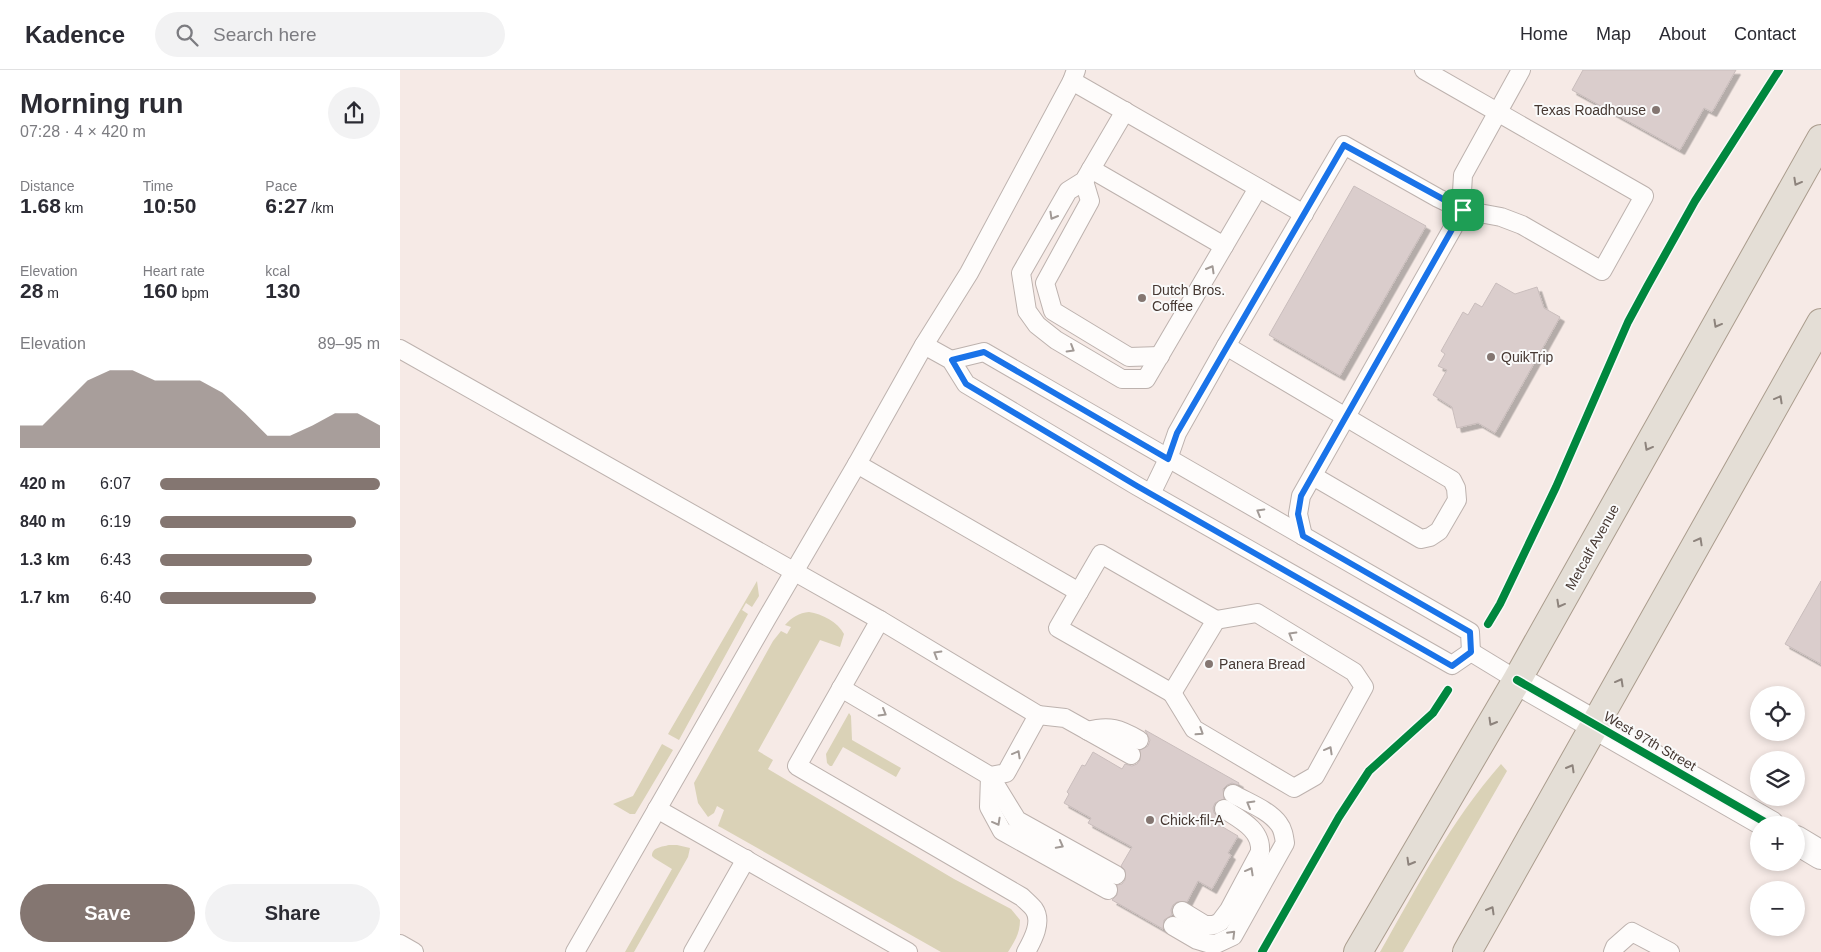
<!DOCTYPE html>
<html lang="en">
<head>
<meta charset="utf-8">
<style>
  body { margin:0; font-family:Arial,sans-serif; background:#f2f2f3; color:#2b2b33; height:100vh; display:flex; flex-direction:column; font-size:19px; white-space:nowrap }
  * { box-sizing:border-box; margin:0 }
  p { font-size:16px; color:#7c7c81 }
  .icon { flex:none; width:28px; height:28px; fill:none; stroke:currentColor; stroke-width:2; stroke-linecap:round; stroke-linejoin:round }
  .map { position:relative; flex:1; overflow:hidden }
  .drawer { display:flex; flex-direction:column; background:#fff; width:400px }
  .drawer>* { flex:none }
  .controls { position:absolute; left:1350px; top:616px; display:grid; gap:10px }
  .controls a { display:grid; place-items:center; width:55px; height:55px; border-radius:50%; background:#fff; box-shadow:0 2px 8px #0003; font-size:25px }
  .pin { position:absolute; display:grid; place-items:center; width:42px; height:42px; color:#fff; margin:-21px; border-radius:10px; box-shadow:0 2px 8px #0006 }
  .round { display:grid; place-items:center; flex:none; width:52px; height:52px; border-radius:26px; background:#f2f2f3 }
  .overview { display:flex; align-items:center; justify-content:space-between; height:85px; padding:0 20px }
  h1 { font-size:28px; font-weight:700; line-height:38px }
  .figures { display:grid; grid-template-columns:repeat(3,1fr); gap:8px; height:85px; padding:5px 20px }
  .figures div { display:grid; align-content:center }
  .figures b { font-size:21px; font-weight:700 }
  .figures small { font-size:14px; font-weight:400 }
  .figures p { font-size:14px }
  .chart { height:140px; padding:10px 20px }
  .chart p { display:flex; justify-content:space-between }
  .chart svg { width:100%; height:90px; margin-top:5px; fill:#847671; opacity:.7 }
  .action { display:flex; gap:10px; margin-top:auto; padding:10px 20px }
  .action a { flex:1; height:58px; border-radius:30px; background:#847671; color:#fff; font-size:20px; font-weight:700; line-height:58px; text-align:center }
  .action a+a { background:#f2f2f3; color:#2b2b33 }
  ul { padding:0 20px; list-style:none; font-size:16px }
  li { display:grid; grid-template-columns:80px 60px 1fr; align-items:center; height:38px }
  li i { height:12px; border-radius:6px; background:#847671 }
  header { display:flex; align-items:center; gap:30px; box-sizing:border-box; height:70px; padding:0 25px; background:#fff; border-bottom:1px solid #e1e1e2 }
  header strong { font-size:24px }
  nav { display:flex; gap:28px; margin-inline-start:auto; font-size:18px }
  .search { width:350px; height:45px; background:#f2f2f3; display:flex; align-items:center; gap:12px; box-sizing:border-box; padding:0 18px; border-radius:28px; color:#7c7c81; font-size:19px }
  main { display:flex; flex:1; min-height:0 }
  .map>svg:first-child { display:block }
  .green { fill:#dad2b7 }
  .building { fill:#dacdcc; stroke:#c9bdbc; filter:url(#shadow) }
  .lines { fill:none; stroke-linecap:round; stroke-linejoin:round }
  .lane-casing { stroke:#bdb2ae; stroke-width:20 }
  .street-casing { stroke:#bdb2ae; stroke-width:30 }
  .primary-casing { stroke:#aa9c8d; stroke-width:30 }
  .lane { stroke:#fefcfb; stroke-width:18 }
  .street { stroke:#fefcfb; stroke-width:28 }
  .primary { stroke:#e4ded6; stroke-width:28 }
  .cycleway-casing { stroke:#fafafa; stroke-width:11 }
  .cycleway { stroke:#00873e; stroke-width:8 }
  .oneway { stroke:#8d837c }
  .oneway2 { stroke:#a29a96 }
  .route-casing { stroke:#fff; stroke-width:10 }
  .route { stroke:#1a73e8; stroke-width:6 }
  .poi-dot { fill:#847671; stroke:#fafafa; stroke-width:2 }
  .labels { text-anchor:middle; stroke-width:4; stroke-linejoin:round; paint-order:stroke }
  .poi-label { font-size:14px; fill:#463832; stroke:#fafafa; text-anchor:start }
  .street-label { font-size:14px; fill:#463832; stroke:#fafafa }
</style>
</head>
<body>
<header>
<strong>Kadence</strong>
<div class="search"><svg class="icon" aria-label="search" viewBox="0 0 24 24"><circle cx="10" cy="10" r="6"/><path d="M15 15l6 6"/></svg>Search here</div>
<nav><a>Home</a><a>Map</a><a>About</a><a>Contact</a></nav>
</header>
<main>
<section class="drawer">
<div class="overview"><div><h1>Morning run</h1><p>07:28 · 4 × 420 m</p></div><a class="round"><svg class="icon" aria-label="share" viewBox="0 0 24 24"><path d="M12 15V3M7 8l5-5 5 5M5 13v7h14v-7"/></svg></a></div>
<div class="figures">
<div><p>Distance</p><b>1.68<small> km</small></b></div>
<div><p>Time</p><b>10:50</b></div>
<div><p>Pace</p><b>6:27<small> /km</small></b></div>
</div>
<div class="figures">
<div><p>Elevation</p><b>28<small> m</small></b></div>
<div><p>Heart rate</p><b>160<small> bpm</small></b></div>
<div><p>kcal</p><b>130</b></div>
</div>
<div class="chart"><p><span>Elevation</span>89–95 m</p>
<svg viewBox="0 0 160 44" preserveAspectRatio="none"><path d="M0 44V33L10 33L20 22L30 11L40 6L50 6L60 11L70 11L80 11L90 17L100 27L110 38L120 38L130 33L140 27L150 27L160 33V44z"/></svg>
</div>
<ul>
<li><b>420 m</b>6:07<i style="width:100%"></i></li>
<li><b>840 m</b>6:19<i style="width:89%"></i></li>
<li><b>1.3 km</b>6:43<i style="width:69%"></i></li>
<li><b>1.7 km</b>6:40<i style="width:71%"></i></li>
</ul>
<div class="action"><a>Save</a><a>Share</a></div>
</section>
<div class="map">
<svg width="1421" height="882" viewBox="0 0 1421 882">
  <defs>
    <filter id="shadow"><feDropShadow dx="4.5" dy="4.5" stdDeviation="0" flood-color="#0004"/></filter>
  </defs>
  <rect width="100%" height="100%" fill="#f6eae6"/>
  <!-- green -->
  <g class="green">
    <path d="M357,511L359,526L352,537L346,533L342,540L348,544L279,670L268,664Z"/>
    <path d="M409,542C422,544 438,552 444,564L440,577L420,570L358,681L373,690L368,699L554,809L611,839L620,850C620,863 615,871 608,882H541L322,758L318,756L324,740L317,736L314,743L308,747L298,733L294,713L373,571L381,561L387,564L391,557L385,555C392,547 399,543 409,542Z"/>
    <path d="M449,643L451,646L452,670L501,698L496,707L443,677L432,696H430L427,693L426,684Z"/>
    <path d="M262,674L273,680L235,744H230L213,734L233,726Z"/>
    <path d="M1101,694L1107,701L1003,882H980C1018,816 1050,752 1101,694Z"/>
    <path d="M269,775H277L290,778L288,787L234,882H225L272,799L254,788L252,786C252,777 262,777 269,775Z"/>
  </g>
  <!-- building -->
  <g class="building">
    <path d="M1183,0H1336L1312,42L1304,38L1280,80L1172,20Z"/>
    <path d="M954,116L1026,156L940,306L869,265Z"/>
    <path d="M1096,213L1115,224L1137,217L1144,238L1160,247L1095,363L1078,353L1057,358L1052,337L1033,325L1047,300L1038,296L1045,284L1041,281L1063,242L1068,245L1075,233L1082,237Z"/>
    <path d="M1421,511V594L1385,574Z"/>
    <path d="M745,660L839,713L838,715L832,713L827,715L823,719L824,729L815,733L813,738L814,743L819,748L816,753L838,766L828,783L831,785L812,819L798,811L787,832H777L773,835L771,840L772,845L764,850L763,859L712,830L717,825V815L722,814L725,810V800L721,796L732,777L688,753L691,748L664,733L669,724L667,722L682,695L685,696L693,682L722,699L725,694L732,696L737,694L740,690V680L748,676L750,670Z"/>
  </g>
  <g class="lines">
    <defs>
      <g id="lane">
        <path d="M672,11L904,144"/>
        <path d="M725,41L684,111L668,121L621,203L627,241L637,255L656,270L722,309H746L858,118"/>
        <path d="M691,99L824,176"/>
        <path d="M684,111L690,131L645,213L653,241L729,287L760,286"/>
        <path d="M524,275L551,290L566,314L737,416L1052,595L1071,582"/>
        <path d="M826,276L1052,410L1056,418L1057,430L1039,461L1030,467L1021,469L913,406"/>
        <path d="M0,279L480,550L638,645L606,703L590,706L441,618"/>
        <path d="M551,290L584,282L1070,562L1071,582"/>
        <path d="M457,394L679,522"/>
        <path d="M751,424L768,389L777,363L826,276L944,75L1038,128L1063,140L1101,147L1122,155L1202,201L1244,126L1024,0"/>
        <path d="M903,466L898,444L901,426L1063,140L1062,122L1063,105L1121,0"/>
        <path d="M701,484L816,550L772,623L658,558Z"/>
        <path d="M480,550L397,696L622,827C626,831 631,835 634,839C643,852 632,871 626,882"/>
        <path d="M1071,582L1117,610"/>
        <path d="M772,623L794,659L894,718L915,706L964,617L954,602L857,543L816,550"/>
        <path d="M638,645L665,648L731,685"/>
        <path d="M688,661C709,655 720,659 739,670"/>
        <path d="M590,706L589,737L602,761L708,820"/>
        <path d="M590,706L617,750L716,805"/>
        <path d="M257,739L508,882"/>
        <path d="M782,841L805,855H814L820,852L829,840L860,782C862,760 841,750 824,739"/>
        <path d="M773,856L797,870L807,873L816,874L833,866L885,773C884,766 883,759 879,754C869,740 847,732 833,724"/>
        <path d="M0,874L14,882"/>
        <path d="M175,882L367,548L457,394L524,275L569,203L672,11L676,0"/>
        <path d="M293,882L346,789"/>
        <path d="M1213,882L1215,877L1232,862L1270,882"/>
      </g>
      <g id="street">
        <path d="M1117,610L1370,755"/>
        <path d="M1396,770L1421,785"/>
      </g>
      <g id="primary">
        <path d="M958,882L1117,610L1421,69"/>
        <path d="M1067,882L1421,253"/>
      </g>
    </defs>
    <!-- lane casing -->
    <use href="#lane" class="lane-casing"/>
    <!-- street casing -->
    <use href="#street" class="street-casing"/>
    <!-- primary casing -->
    <use href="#primary" class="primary-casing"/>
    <!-- lane -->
    <use href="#lane" class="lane"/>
    <!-- street -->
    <use href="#street" class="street"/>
    <!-- primary -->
    <use href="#primary" class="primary"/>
    <defs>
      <g id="cycleway">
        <path d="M1088,554L1100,534L1156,417L1228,252L1248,215L1295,131L1379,0"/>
        <path d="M1117,610L1370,755"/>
        <path d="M862,882L939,747L969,701L1033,643L1048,620"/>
      </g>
    </defs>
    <!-- cycleway casing -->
    <use href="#cycleway" class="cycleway-casing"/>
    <!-- cycleway -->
    <use href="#cycleway" class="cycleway"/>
  </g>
  <!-- one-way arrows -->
  <defs><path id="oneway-chevron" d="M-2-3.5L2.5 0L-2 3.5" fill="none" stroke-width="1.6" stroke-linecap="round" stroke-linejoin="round" transform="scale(1.25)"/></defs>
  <g class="oneway">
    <use href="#oneway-chevron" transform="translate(1397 112) rotate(119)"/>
    <use href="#oneway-chevron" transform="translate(1317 254) rotate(119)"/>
    <use href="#oneway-chevron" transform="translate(1379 329) rotate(-61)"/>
    <use href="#oneway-chevron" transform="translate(1248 377) rotate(119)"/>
    <use href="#oneway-chevron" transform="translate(1299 471) rotate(-61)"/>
    <use href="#oneway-chevron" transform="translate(1160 534) rotate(119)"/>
    <use href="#oneway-chevron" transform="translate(1220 612) rotate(-61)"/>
    <use href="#oneway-chevron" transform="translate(1092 652) rotate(120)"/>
    <use href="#oneway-chevron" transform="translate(1171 698) rotate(-60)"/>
    <use href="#oneway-chevron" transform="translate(1010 792) rotate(120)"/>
    <use href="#oneway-chevron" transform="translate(1091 840) rotate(-60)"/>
  </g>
  <g class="oneway2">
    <use href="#oneway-chevron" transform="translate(653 146) rotate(120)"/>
    <use href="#oneway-chevron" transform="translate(811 199) rotate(-60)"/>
    <use href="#oneway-chevron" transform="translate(671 279) rotate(31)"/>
    <use href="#oneway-chevron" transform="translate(860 442) rotate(-150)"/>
    <use href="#oneway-chevron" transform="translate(892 565) rotate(-149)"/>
    <use href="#oneway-chevron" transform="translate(537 584) rotate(-149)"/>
    <use href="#oneway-chevron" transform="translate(483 643) rotate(30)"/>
    <use href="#oneway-chevron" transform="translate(800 662) rotate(33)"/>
    <use href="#oneway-chevron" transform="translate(929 680) rotate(-61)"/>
    <use href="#oneway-chevron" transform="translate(617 684) rotate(-61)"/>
    <use href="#oneway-chevron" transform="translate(850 734) rotate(-150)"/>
    <use href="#oneway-chevron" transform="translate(597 752) rotate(61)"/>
    <use href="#oneway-chevron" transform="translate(660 775) rotate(28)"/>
    <use href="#oneway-chevron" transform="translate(850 801) rotate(-61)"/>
    <use href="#oneway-chevron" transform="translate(832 864) rotate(-45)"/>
  </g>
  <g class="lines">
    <defs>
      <path id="route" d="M944,75L1063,140L901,426L898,444L903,466L1070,562L1071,582L1052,596L737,416L566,314L552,290L584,282L768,389L777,363L802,320Z"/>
    </defs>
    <!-- route casing -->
    <use href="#route" class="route-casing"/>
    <!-- route -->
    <use href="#route" class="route"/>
  </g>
  <!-- markers -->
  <g class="poi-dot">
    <circle cx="1256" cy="40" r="5"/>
    <circle cx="742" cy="228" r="5"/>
    <circle cx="1091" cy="287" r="5"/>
    <circle cx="809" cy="594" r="5"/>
    <circle cx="750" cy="750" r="5"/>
  </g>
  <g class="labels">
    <!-- poi labels -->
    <g class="poi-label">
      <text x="1246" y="45" text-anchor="end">Texas Roadhouse</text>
      <text x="752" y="225">Dutch Bros.<tspan x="752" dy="16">Coffee</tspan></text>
      <text x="1101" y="292">QuikTrip</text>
      <text x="819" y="599">Panera Bread</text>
      <text x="760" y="755">Chick-fil-A</text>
    </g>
    <!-- street labels -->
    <g class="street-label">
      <text transform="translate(1192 477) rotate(-61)" y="5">Metcalf Avenue</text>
      <text transform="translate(1250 671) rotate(30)" y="5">West 97th Street</text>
    </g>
  </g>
</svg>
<div class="controls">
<a><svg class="icon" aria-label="locate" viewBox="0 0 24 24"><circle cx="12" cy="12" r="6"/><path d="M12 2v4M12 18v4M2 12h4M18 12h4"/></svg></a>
<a><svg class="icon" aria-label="layers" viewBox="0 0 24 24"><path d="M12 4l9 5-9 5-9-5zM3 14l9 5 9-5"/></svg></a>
<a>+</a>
<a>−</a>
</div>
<div class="pin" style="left:1063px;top:140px;background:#1e9e55"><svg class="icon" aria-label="arrive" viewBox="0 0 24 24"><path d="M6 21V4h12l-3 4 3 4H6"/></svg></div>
</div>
</main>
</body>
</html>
